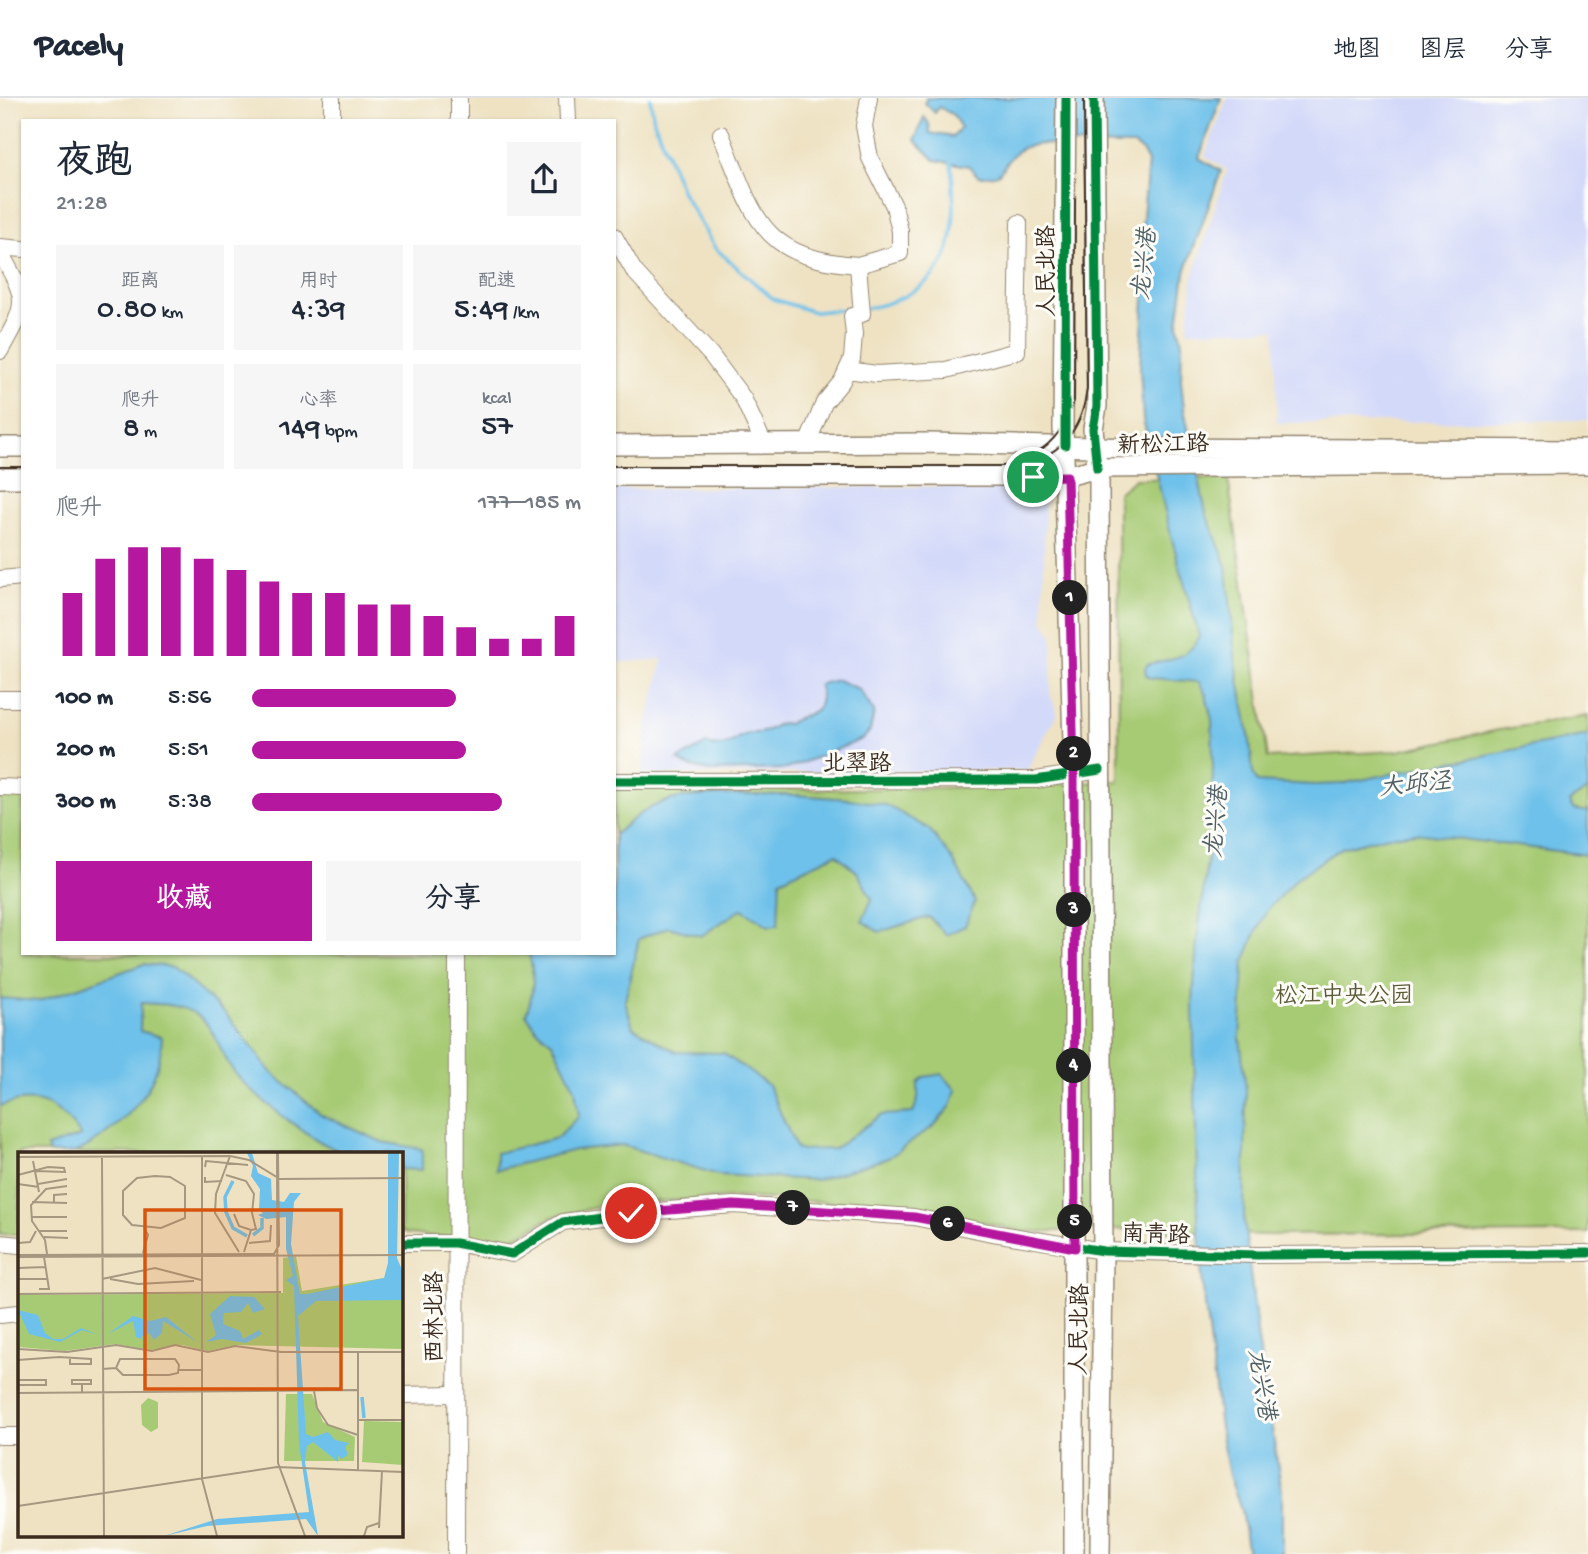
<!DOCTYPE html>
<html lang="zh">
<head>
<meta charset="utf-8">
<style>
  body { margin:0; font-family:"Gochi Hand","LXGW WenKai TC",sans-serif; background:#f6f6f7; color:#1f2937; height:100vh; display:flex; flex-direction:column; font-size:26px; white-space:nowrap }
  * { box-sizing:border-box; margin:0 }
  p { font-size:23px; color:#747a83 }
  .icon { flex:none; width:38px; height:38px; fill:none; stroke:currentColor; stroke-width:2; stroke-linecap:round; stroke-linejoin:round }
  .map { position:relative; flex:1; overflow:hidden }
  .panel { position:absolute; left:21px; top:21px; width:595px; height:836px; display:flex; flex-direction:column; background:#fff; border-radius:0px; box-shadow:0 2px 5px #0004 }
  .panel>* { flex:none }
  .pin { position:absolute; display:grid; place-items:center; width:60px; height:60px; color:#fff; margin:-30px; border:4px solid #fff; border-radius:50%; box-shadow:0 2px 7px #0007 }
  .km { position:absolute; width:35px; height:35px; margin:-18px; border-radius:50%; background:#222; color:#fff; font-size:19px; line-height:35px; text-align:center }
  .round { display:grid; place-items:center; flex:none; width:74px; height:74px; border-radius:0px; background:#f6f6f7 }
  .overview { display:flex; align-items:center; justify-content:space-between; height:119px; padding:0 35px }
  h1 { font-size:38px; font-weight:600; line-height:52px }
  .metrics { display:grid; grid-template-columns:repeat(3,1fr); gap:10px; height:119px; padding:7px 35px }
  .metrics div { display:grid; align-content:center; border-radius:0px; background:#f6f6f7; text-align:center }
  .metrics b { font-size:30px; font-weight:600 }
  .metrics small { font-size:19px; font-weight:400 }
  .metrics p { font-size:19px }
  .chart { height:196px; padding:14px 35px }
  .chart p { display:flex; justify-content:space-between }
  .chart svg { width:100%; height:126px; margin-top:7px; stroke:#b5179e; stroke-width:6 }
  .primary-button { display:flex; gap:14px; margin-top:auto; padding:14px 35px }
  .primary-button a { flex:1; height:80px; border-radius:0px; background:#b5179e; color:#fff; font-size:28px; font-weight:600; line-height:80px; text-align:center }
  .primary-button a+a { background:#f6f6f7; color:#1f2937 }
  ul { padding:0 35px; list-style:none; font-size:23px }
  li { display:grid; grid-template-columns:112px 84px 1fr; align-items:center; height:52px }
  li i { height:18px; border-radius:9px; background:#b5179e }
  header { display:flex; align-items:center; gap:42px; box-sizing:border-box; height:98px; padding:0 35px; background:#fff; border-bottom:2px solid #e0e1e3 }
  header strong { font-size:33px }
  nav { display:flex; gap:38px; margin-inline-start:auto; font-size:24px }
  .map>svg:first-child { display:block }
  .built { fill:#d3d9f9 }
  .green { fill:#a7cb75; stroke:#717a4a; stroke-width:2 }
  .water { fill:#6ec1ea; stroke:#547684; stroke-width:2 }
  .lines { fill:none; stroke-linecap:round; stroke-linejoin:round }
  .stream { stroke:#6ec1ea; stroke-width:3.5 }
  .minor-casing { stroke:#948670; stroke-width:18 }
  .major-casing { stroke:#948670; stroke-width:22 }
  .minor { stroke:#fff; stroke-width:16 }
  .major { stroke:#fff; stroke-width:19 }
  .tram { stroke:#3b2a1e; stroke-width:2 }
  .cycleway-casing { stroke:#fdfcf7; stroke-width:13 }
  .cycleway { stroke:#00873e; stroke-width:9 }
  .route-casing { stroke:#fff; stroke-width:14 }
  .route { stroke:#b5179e; stroke-width:9 }
  .labels { text-anchor:middle; stroke-width:6; stroke-linejoin:round; paint-order:stroke }
  .street-label { font-size:23px; fill:#3b2a1e; stroke:#fdfcf7 }
  .park-label { font-size:23px; fill:#5b5a38; stroke:#fdfcf7 }
  .water-label { font-size:24px; font-style:italic; fill:#4d5f65; stroke:#fdfcf7 }
  .inset-river { fill:none; stroke:#6ec1ea; stroke-width:3.5 }
  .inset-road { fill:none; stroke:#a69880; stroke-width:2 }
  .view { fill:#d7540e; fill-opacity:0.15; stroke:#d7540e; stroke-width:3.5 }
  .inset-edge { fill:none; stroke:#3b2a1e; stroke-width:3.5 }
</style>
</head>
<body>
<header>
<strong>Pacely</strong>
<nav><a>地图</a><a>图层</a><a>分享</a></nav>
</header>
<div class="map">
<svg width="1588" height="1456" viewBox="0 0 1588 1456">
  <rect width="100%" height="100%" fill="#fdfcf7"/>
  <filter id="ink" filterUnits="userSpaceOnUse"><feTurbulence type="fractalNoise" baseFrequency=".0143" numOctaves="2"/><feDisplacementMap in="SourceGraphic" scale="14" xChannelSelector="R" yChannelSelector="G"/><feConvolveMatrix kernelMatrix="1 2 1 2 8 2 1 2 1" color-interpolation-filters="sRGB"/></filter>
  <filter id="wash" filterUnits="userSpaceOnUse"><feTurbulence type="fractalNoise" baseFrequency=".00686" numOctaves="4" result="noise"/><feDisplacementMap in="SourceGraphic" scale="28" xChannelSelector="R" yChannelSelector="G"/><feGaussianBlur stdDeviation="1.57" result="paint"/><feColorMatrix in="noise" values="0 0 0 0 0 0 0 0 0 0 0 0 0 0 0 0 0 1.4 0 .05"/><feComposite in="paint" operator="in"/></filter>
  <g filter="url(#wash)">
    <rect width="100%" height="100%" fill="#eee2c2"/>
    <!-- built -->
    <g class="built">
      <path d="M1227,0H1588V322L1277,325L1275,231L1187,233L1193,177L1227,72L1205,58Z"/>
      <path d="M1030,388L1045,403L1043,522L1053,538L1050,596L1057,615L1027,672L642,677L646,630L663,561L614,565V391Z"/>
    </g>
    <!-- green -->
    <path class="green" d="M1228,380L1268,660L1397,653L1499,632L1588,618V1135L1262,1137L1134,1131L1024,1134L928,1110L739,1099L611,1106L552,1119L504,1145L408,1136L401,1133V1055H19V1137L0,1136V695L23,697V856H614V688C782,694 951,692 1119,683L1118,395L1135,381Z"/>
    <!-- water -->
    <g class="water">
      <path d="M926,0H1221L1199,60L1221,73L1185,174L1178,226L1182,245L1181,282L1184,311L1206,415L1227,468L1235,559L1250,643L1253,676L1257,684L1315,687L1340,686L1588,637V692L1569,704L1573,711L1588,714V757L1415,735L1384,739L1341,750L1297,780L1267,812L1254,839L1244,865L1240,940L1246,991L1244,1122L1258,1242L1282,1395V1456H1248L1241,1411L1229,1377L1221,1337L1203,1191L1198,1123L1193,904L1197,842L1212,724L1213,667L1212,622L1206,597L1199,584L1151,580L1146,577L1145,570L1148,566C1169,561 1191,560 1199,538L1171,438L1143,321L1140,269L1145,184L1141,141L1148,64L1142,53L1134,47L1043,46C1031,47 1019,49 1011,59C997,76 1004,78 978,78L969,68L935,62L915,42L924,19L929,26L930,35L953,39L961,30L953,17L939,9L935,15L925,5Z"/>
      <path d="M837,582L859,591L874,614L870,633L863,641L787,671L710,673L688,668L678,662L706,646C734,652 727,642 747,636C752,634 758,636 763,634C773,631 777,623 788,626C804,613 827,621 819,586Z"/>
      <path d="M796,697L850,701L886,707L929,731L953,762L975,803L965,828L946,837L929,819L879,834L862,823L872,801L857,774L836,756L780,782L778,827L769,828L742,811L701,838L668,829L639,841L625,903L633,929L676,954L723,955L768,987L797,1052L834,1051L881,1017L913,1015L918,1000V985L924,979L942,976L956,992L951,1008L934,1028L888,1060L817,1082L718,1077L622,1047L575,1052L496,1072V1055L557,1040L579,1018L575,991L552,944L536,931L526,916C534,894 535,878 529,856H614V737C629,724 645,710 664,704C696,693 760,698 796,697Z"/>
      <path d="M144,866L173,869L226,916L271,974L322,1017L382,1044L422,1051V1072L401,1071V1055C384,1055 364,1058 347,1055C319,1050 249,995 232,971C220,955 214,928 197,917C180,906 161,906 141,905L140,933L162,939C161,981 137,1013 104,1037C96,1043 86,1051 76,1054C68,1057 58,1055 49,1055L47,1049L81,1038C59,1007 38,994 0,1008V900L39,903Z"/>
    </g>
    <g class="lines">
      <!-- stream -->
      <g class="stream">
        <path d="M650,0L654,23L682,94L715,150L773,201L814,214L852,211"/>
        <path d="M866,210C899,206 940,184 949,149C957,121 953,91 951,63"/>
      </g>
    </g>
  </g>
  <g filter="url(#ink)">
    <g class="lines">
      <defs>
        <g id="minor">
          <path d="M567,0L568,23"/>
          <path d="M332,23V0"/>
          <path d="M459,23V0"/>
          <path d="M721,36C754,118 759,160 858,167"/>
          <path d="M614,138L634,173L711,257L743,300L764,346"/>
          <path d="M0,149L23,151"/>
          <path d="M0,154C28,204 28,203 0,253"/>
          <path d="M847,272L877,276L946,272L1017,253L1019,125"/>
          <path d="M807,346L824,305L842,283L852,261L854,236L852,218L862,216L858,167L900,155V133L894,108L870,60L864,28L869,0"/>
          <path d="M0,481L23,479"/>
          <path d="M0,601H23"/>
          <path d="M614,683L1036,682L1100,672"/>
          <path d="M0,689L23,690"/>
          <path d="M0,1145L19,1147"/>
          <path d="M401,1145H455L512,1156L563,1124L631,1115L734,1107L914,1119L987,1134L1103,1153L1258,1157L1588,1155"/>
          <path d="M0,1217L19,1215"/>
          <path d="M401,1297L456,1296"/>
          <path d="M0,1338H19"/>
          <path d="M456,1456L457,856"/>
        </g>
        <g id="major">
          <path d="M1066,0L1063,329L1074,675V1456"/>
          <path d="M1094,0L1097,308L1093,331L1099,384L1103,1153L1100,1456"/>
          <path d="M614,347L930,345L1135,350L1588,352"/>
          <path d="M0,349H23"/>
          <path d="M614,378H1067L1097,370L1588,366"/>
          <path d="M0,380H23"/>
        </g>
      </defs>
      <!-- minor casing -->
      <use href="#minor" class="minor-casing"/>
      <!-- major casing -->
      <use href="#major" class="major-casing"/>
      <!-- minor -->
      <use href="#minor" class="minor"/>
      <!-- major -->
      <use href="#major" class="major"/>
      <!-- tram -->
      <g class="tram">
        <path d="M1037,354C1056,343 1067,324 1074,303L1075,101"/>
        <path d="M614,368H1013C1058,361 1082,335 1087,290L1084,0"/>
        <path d="M0,369H23"/>
      </g>
      <defs>
        <g id="cycleway">
          <path d="M1094,0L1097,308L1093,331L1097,370"/>
          <path d="M1065,347L1066,0"/>
          <path d="M614,683L1036,682L1100,672"/>
          <path d="M401,1145H455L512,1156L563,1124L631,1115L734,1107L914,1119L987,1134L1103,1153L1258,1157L1588,1155"/>
        </g>
      </defs>
      <!-- cycleway casing -->
      <use href="#cycleway" class="cycleway-casing"/>
      <!-- cycleway -->
      <use href="#cycleway" class="cycleway"/>
    </g>
  </g>
  <g class="lines" filter="url(#ink)">
    <defs>
      <path id="route" d="M631,1115L734,1107L914,1119L1075,1150L1074,674L1067,378L1033,379"/>
    </defs>
    <!-- route casing -->
    <use href="#route" class="route-casing"/>
    <!-- route -->
    <use href="#route" class="route"/>
  </g>
  <g class="labels">
    <!-- street labels -->
    <g class="street-label">
      <text transform="translate(1045 173) rotate(-90)" y="8">人民北路</text>
      <text transform="translate(1163 345) rotate(-1)" y="8">新松江路</text>
      <text x="857" y="672">北翠路</text>
      <text transform="translate(1156 1135) rotate(2)" y="8">南青路</text>
      <text transform="translate(433 1219) rotate(-90)" y="8">西林北路</text>
      <text transform="translate(1078 1231) rotate(-89)" y="8">人民北路</text>
    </g>
    <!-- park labels -->
    <g class="park-label">
      <text x="1344" y="904">松江中央公园</text>
    </g>
    <!-- water labels -->
    <g class="water-label">
      <text transform="translate(1143 166) rotate(-84)" y="8">龙兴港</text>
      <text transform="translate(1415 685) rotate(-6)" y="8">大邱泾</text>
      <text transform="translate(1215 724) rotate(-85)" y="8">龙兴港</text>
      <text transform="translate(1263 1286) rotate(81)" y="8">龙兴港</text>
    </g>
  </g>
  <!-- overview -->
  <g transform="translate(18 1054)">
    <rect width="385" height="385" fill="#eee2c2"/>
    <path d="M278,104L284,139L366,126L385,128V197L218,193L189,199L164,193L133,198L97,192L47,199L0,195V143L265,141V106ZM268,242H294L305,270L337,285L336,309H266ZM130,246L140,250V276L133,280L124,273L123,253ZM346,269L385,270V313L344,310Z" fill="#a7cb75"/>
    <path d="M229,1H234L240,21L253,27L254,48L266,50L272,41H283L276,50L273,92L282,142H289L366,126L370,111V1H381L379,106L385,120V148L298,149L280,164L288,282L295,285L310,280L317,288L331,291L327,295L330,303L323,307L320,303V310L295,290L289,294L287,310L300,384L288,367L189,374L146,384L199,367L291,360L281,292L276,134L268,128L275,124L268,97V65L248,67L240,63L245,61L241,58L242,37L233,24L235,14ZM212,144L236,145L247,157L235,161L230,151L223,160L206,161L205,172L222,179L225,187L241,178L244,182L228,191L204,187L188,190L198,183L192,162ZM0,158L20,163L27,181L35,187H45L63,176L80,183L64,178L42,190L11,182ZM115,164L132,169L148,165L179,190L145,169L144,181L136,188L131,181L123,185L126,188L118,185L115,169L90,182Z" fill="#6ec1ea"/>
    <path class="inset-river" d="M215,29L207,45L208,60L215,76L229,84M235,83L244,76V66M344,245L346,266"/>
    <path class="inset-road" d="M259,1L260,311L287,384M184,4V327L199,384M212,4L198,42L197,61L221,100M0,5L212,4L231,8L262,27L385,26M84,5L86,384M15,9L21,40M187,15L188,9L230,13M0,23L30,15L46,16L47,20L18,19M208,23L228,29L236,42L234,61L238,77L233,78L226,100M137,24L152,25L167,34V66L143,76L114,73L105,63V39L119,26ZM187,25V30L204,29M0,32L21,35M20,32L49,27M14,50L49,51M36,51V43L49,42M216,62L221,74L233,78M13,65H49M21,79H49M26,85L50,86M0,91L12,90L18,79M231,91L252,89L253,73M125,101L130,83L126,76M29,102L27,88L14,69L13,53L28,37L49,34M0,103L256,102L261,93L260,1M0,105L385,103M0,116L27,115M0,127H30M84,127L137,116L183,128M92,127L120,132L176,129M21,137H31L26,105M0,142L263,140M0,197L49,200L98,193L134,199L157,193L190,200L217,194L263,200H385M340,200V318M0,208L41,205L73,207V212H52V207M84,217L98,216L102,207H157L161,213L160,221L151,223H105L98,216M161,218H183M0,228H28V233H0M296,239L299,256L310,273L340,283M64,240V232H73V228H54V232H64M0,241L339,238M340,268H385M0,354L259,315L385,320M361,376L364,319M346,384L349,375L361,371"/>
    <path class="view" d="M127,58H323V237H127Z"/>
    <rect width="385" height="385" class="inset-edge"/>
  </g>
</svg>
<div class="pin" style="left:1033px;top:379px;background:#1e9e55"><svg class="icon" aria-label="arrive" viewBox="0 0 24 24"><path d="M6 21V4h12l-3 4 3 4H6"/></svg></div>
<div class="pin" style="left:631px;top:1115px;background:#d93025"><svg class="icon" aria-label="check" viewBox="0 0 24 24"><path d="M5 12l5 5 9-10"/></svg></div>
<b class="km" style="left:1070px;top:500px">1</b>
<b class="km" style="left:1074px;top:656px">2</b>
<b class="km" style="left:1074px;top:812px">3</b>
<b class="km" style="left:1074px;top:968px">4</b>
<b class="km" style="left:1075px;top:1124px">5</b>
<b class="km" style="left:948px;top:1126px">6</b>
<b class="km" style="left:793px;top:1110px">7</b>
<section class="panel">
<div class="overview"><div><h1>夜跑</h1><p>21:28</p></div><a class="round"><svg class="icon" aria-label="share" viewBox="0 0 24 24"><path d="M12 15V3M7 8l5-5 5 5M5 13v7h14v-7"/></svg></a></div>
<div class="metrics">
<div><p>距离</p><b>0.80<small> km</small></b></div>
<div><p>用时</p><b>4:39</b></div>
<div><p>配速</p><b>5:49<small> /km</small></b></div>
</div>
<div class="metrics">
<div><p>爬升</p><b>8<small> m</small></b></div>
<div><p>心率</p><b>149<small> bpm</small></b></div>
<div><p>kcal</p><b>57</b></div>
</div>
<div class="chart"><p><span>爬升</span>177–185 m</p>
<svg viewBox="0 0 160 44" preserveAspectRatio="none"><path d="M5 44V22M15 44V10M25 44V6M35 44V6M45 44V10M55 44V14M65 44V18M75 44V22M85 44V22M95 44V26M105 44V26M115 44V30M125 44V34M135 44V38M145 44V38M155 44V30"/></svg>
</div>
<ul>
<li><b>100 m</b>5:56<i style="width:62%"></i></li>
<li><b>200 m</b>5:51<i style="width:65%"></i></li>
<li><b>300 m</b>5:38<i style="width:76%"></i></li>
</ul>
<div class="primary-button"><a>收藏</a><a>分享</a></div>
</section>
</div>
</body>
</html>
